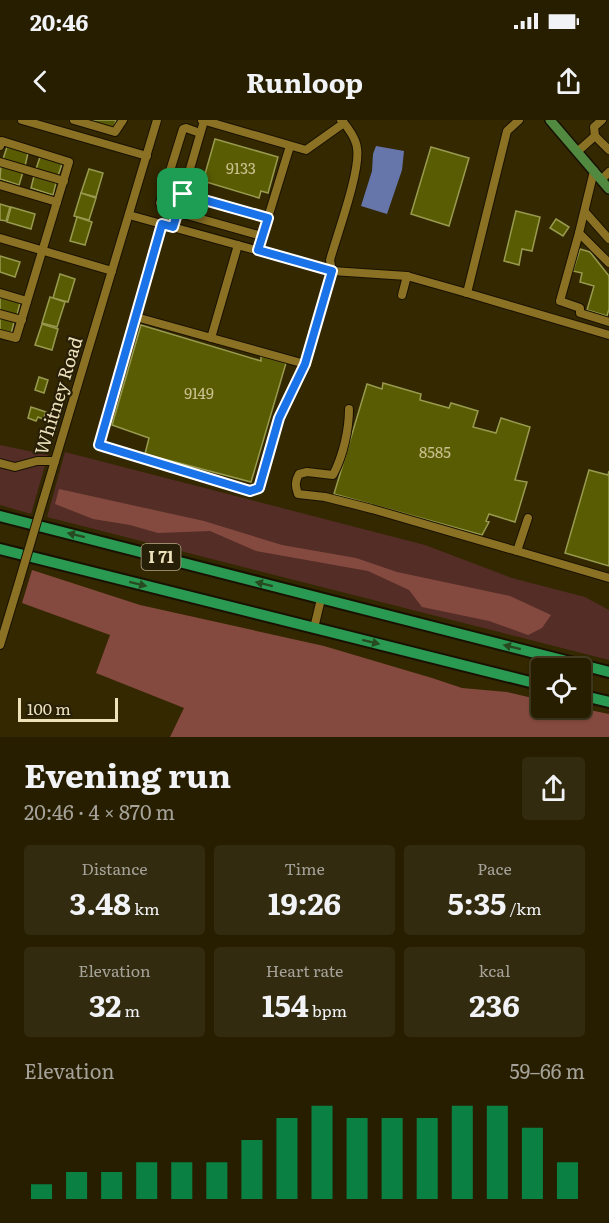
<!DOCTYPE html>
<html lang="en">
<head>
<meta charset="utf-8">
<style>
  body { margin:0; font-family:Literata,serif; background:#332b0f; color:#f1f3f6; height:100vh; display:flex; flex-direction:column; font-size:22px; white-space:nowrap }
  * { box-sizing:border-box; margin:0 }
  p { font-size:20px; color:#a4a299 }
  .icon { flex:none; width:33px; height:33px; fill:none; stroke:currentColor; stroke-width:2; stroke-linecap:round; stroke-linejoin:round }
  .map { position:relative; height:617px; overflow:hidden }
  .sheet { display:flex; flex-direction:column; background:#271e00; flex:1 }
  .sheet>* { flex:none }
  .controls { position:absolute; left:531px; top:538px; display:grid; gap:12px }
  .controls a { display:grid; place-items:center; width:60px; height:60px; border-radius:6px; background:#271e00; box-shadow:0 2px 4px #0004,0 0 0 2px #433c22; font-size:30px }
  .scale { position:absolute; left:18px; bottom:15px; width:100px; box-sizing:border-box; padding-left:6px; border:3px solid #eee2bd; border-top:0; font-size:16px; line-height:21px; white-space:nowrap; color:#eee2bd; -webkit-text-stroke:4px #271f07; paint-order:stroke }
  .pin { position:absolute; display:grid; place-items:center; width:51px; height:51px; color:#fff; margin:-26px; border-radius:12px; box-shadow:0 3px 9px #0006 }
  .round { display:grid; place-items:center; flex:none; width:63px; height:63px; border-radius:6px; background:#332b0f }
  .summary { display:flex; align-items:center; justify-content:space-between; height:102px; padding:0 24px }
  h1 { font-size:33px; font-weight:700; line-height:45px }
  .stats { display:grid; grid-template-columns:repeat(3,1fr); gap:9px; height:102px; padding:6px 24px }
  .stats div { display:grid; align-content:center; border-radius:6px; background:#332b0f; text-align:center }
  .stats b { font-size:30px; font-weight:700 }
  .stats small { font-size:16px; font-weight:400 }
  .stats p { font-size:16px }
  .chart { height:168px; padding:12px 24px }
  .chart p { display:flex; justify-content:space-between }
  .chart svg { width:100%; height:108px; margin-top:6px; stroke:#0b8043; stroke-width:6 }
  .status { display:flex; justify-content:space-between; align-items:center; height:42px; padding:0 30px; background:#271e00; direction:ltr }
  .status svg { height:16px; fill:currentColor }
  header { display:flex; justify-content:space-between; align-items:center; height:78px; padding:0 24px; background:#271e00; font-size:27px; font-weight:700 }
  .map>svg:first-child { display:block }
  .green { fill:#542d27 }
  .forest { fill:#854a3f }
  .water { fill:#6676ab }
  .building { fill:#5a5c03; stroke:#989b4f; stroke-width:1.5 }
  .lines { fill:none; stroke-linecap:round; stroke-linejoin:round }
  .minor-casing { stroke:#191100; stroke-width:10 }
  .major-casing { stroke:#191100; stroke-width:12 }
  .highway-casing { stroke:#191100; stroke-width:14 }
  .minor { stroke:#8a7123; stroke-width:8 }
  .major { stroke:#50893f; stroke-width:9 }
  .highway { stroke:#2a9952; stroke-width:10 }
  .minor-bridge-casing { stroke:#191100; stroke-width:10; stroke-linecap:butt }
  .minor-bridge { stroke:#8a7123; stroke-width:8 }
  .oneway { fill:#284a21 }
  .route-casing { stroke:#fff; stroke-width:12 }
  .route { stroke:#1a73e8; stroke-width:8 }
  .labels { text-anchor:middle; stroke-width:4.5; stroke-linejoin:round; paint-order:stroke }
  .number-label { font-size:15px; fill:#c9c08e }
  .shield { fill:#271f07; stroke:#b2a886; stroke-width:1.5 }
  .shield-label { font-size:16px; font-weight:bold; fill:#eee2bd }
  .street-label { font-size:18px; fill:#eee2bd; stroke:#271f07 }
</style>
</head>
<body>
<div class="status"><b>20:46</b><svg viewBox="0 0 49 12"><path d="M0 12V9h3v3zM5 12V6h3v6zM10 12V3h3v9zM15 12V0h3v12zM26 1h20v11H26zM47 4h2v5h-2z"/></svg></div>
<header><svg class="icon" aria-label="back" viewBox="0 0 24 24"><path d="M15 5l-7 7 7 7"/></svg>Runloop<svg class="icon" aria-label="share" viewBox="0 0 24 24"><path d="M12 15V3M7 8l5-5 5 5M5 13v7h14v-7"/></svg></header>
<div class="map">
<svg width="609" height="617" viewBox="0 0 609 617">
  <rect width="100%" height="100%" fill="#342800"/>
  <!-- green -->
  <g class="green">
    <path d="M0,325L48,335L31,394L0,385Z"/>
    <path d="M65,332L425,425L512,458L585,477L609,490V540L47,397Z"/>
  </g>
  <!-- forest -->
  <g class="forest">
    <path d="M59,369L204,401L282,425L356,438L397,452L510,476L551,495L542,508L528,515L489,501L422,487L409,470L368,451L256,431L210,411L158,413L130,405L93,399L55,384Z"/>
    <path d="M32,450L140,485L324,526L432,558L462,568L507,572L541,580L542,588H580L609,594V617H170L184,588L96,553L110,515L22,483Z"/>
  </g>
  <!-- water -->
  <path class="water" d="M376,26L404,31L402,50L387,94L361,86L372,51L373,34Z"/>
  <!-- building -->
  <g class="building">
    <path d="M87,0H116L114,8Z"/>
    <path d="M215,19L278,37L268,73L261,71L259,78L203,61Z"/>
    <path d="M7,27L28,33L25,46L3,39Z"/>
    <path d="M431,27L469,38L449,106L411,94Z"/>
    <path d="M40,37L62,44L58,56L36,49Z"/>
    <path d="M1,46L23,52L19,65L0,59Z"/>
    <path d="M89,49L103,53L96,77L81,73Z"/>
    <path d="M34,56L56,63L53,75L31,68Z"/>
    <path d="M81,73L96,78L89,100L74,96Z"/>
    <path d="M0,84L10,87L6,101L0,100Z"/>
    <path d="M11,87L35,94L31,109L7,102Z"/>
    <path d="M516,91L540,97L532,131L522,129L519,145L504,141Z"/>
    <path d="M77,97L92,102L85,125L70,121Z"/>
    <path d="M556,99L569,107L563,116L550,108Z"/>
    <path d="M580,129L590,132L609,156V189L607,196L587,190L594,166L580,162L582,153L573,151Z"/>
    <path d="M0,136L20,142L15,157L0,152Z"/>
    <path d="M60,154L75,159L68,182L53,178Z"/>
    <path d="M0,177L20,183L17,195L0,190Z"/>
    <path d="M50,177L65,182L57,207L42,203Z"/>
    <path d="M0,198L14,202L11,214L0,211Z"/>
    <path d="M42,204L58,209L52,230L35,225Z"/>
    <path d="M141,205L261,241V236L286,243L251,362L145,334L149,318L112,305Z"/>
    <path d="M39,257L48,260L44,273L35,270Z"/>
    <path d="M383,263L421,274L420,280L449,288L451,283L478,291L473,307L496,313L501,298L530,307L515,360L527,362L515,402L489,394L486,401L489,402L482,415L334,374L367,264L382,269Z"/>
    <path d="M31,287L46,292L43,299L38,297L36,301L28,298Z"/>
    <path d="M589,350L608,355L609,351V446L565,433Z"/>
  </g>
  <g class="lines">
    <defs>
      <g id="minor">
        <path d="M22,0L147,36"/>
        <path d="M74,0L115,12L123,0"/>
        <path d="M202,0L306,30L344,3"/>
        <path d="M519,0L507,11L467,173L609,215"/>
        <path d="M602,0L594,7L595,16L609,30"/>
        <path d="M200,13L186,8L183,9L160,83L162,88L262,116"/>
        <path d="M0,26L2,21L69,42L16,218L0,214"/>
        <path d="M577,32L595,16"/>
        <path d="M0,42L64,61"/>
        <path d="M594,51L579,113L609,143"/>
        <path d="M601,60L609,52"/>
        <path d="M0,65L57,82"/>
        <path d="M183,74L268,98"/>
        <path d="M585,92L609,119"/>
        <path d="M129,95L332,151L407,156"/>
        <path d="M162,104L136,197L305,244"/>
        <path d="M173,107L204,1"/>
        <path d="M579,113L560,181L580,188V193L609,202"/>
        <path d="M0,118L112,151"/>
        <path d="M258,130L290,26"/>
        <path d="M0,173L27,181"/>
        <path d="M402,175L407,156L467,173"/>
        <path d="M0,194L22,200"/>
        <path d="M136,197L110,282L99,325L235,367L250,371L259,368L279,298L305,244L332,151L330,140C337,115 361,50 357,28C356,19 348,7 341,0"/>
        <path d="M211,218L238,125"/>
        <path d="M349,289C349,310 343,336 333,355L307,352L299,354C295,361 295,366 298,374L325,377L372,389L517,431"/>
        <path d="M0,343L15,347L37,341H55"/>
        <path d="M43,381L157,0"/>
        <path d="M528,398L517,431L609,458"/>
        <path d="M314,508L321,479"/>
        <path d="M0,525L19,462"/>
      </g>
      <path id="major" d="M550,0L609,69"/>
      <g id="highway">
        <path d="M0,396L609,552"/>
        <path d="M0,429L542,565"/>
        <path d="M580,575L609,582"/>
      </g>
    </defs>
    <!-- minor casing -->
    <use href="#minor" class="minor-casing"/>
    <!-- major casing -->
    <use href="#major" class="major-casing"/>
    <!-- highway casing -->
    <use href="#highway" class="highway-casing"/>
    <!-- minor -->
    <use href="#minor" class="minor"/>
    <!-- major -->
    <use href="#major" class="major"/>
    <!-- highway -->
    <use href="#highway" class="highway"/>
    <defs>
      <path id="minor-bridge" d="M19,462L43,381"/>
    </defs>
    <!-- minor-bridge casing -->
    <use href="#minor-bridge" class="minor-bridge-casing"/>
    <!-- minor-bridge -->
    <use href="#minor-bridge" class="minor-bridge"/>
  </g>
  <!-- one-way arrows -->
  <defs><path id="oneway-solid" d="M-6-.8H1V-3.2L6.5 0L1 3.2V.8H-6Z" transform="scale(1.5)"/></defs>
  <g class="oneway">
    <use href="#oneway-solid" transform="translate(76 415) rotate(-166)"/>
    <use href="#oneway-solid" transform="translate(138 464) rotate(14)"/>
    <use href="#oneway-solid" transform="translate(264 464) rotate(-166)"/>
    <use href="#oneway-solid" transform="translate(371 522) rotate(14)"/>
    <use href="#oneway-solid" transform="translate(512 527) rotate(-166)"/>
  </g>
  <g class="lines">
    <defs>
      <path id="route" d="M183,74L268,98L258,130L332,151L305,244L279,298L259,368L250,371L99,325L162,104L173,107Z"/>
    </defs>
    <!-- route casing -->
    <use href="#route" class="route-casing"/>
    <!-- route -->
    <use href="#route" class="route"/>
  </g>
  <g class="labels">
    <!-- number labels -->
    <g class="number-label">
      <text x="241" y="54">9133</text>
      <text x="199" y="279">9149</text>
      <text x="435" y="338">8585</text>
    </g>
    <!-- shield labels -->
    <rect class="shield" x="141.5" y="424" width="39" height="26" rx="4.5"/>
    <g class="shield-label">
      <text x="161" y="443">I 71</text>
    </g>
    <!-- street labels -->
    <g class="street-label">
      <text transform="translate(59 276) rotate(-73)" y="6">Whitney Road</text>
    </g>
  </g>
</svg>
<div class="controls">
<a><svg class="icon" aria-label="locate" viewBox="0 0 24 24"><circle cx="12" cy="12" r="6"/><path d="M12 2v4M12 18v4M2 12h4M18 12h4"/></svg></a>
</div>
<div class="scale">100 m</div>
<div class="pin" style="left:183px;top:74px;background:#1e9e55"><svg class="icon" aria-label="arrive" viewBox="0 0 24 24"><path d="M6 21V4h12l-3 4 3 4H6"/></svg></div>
</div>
<section class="sheet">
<div class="summary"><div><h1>Evening run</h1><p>20:46 · 4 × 870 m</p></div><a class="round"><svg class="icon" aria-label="share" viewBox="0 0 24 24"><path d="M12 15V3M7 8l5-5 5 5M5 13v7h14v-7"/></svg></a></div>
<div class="stats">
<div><p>Distance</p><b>3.48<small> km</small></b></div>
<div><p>Time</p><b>19:26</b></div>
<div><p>Pace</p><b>5:35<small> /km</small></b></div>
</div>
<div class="stats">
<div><p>Elevation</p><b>32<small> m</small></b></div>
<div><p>Heart rate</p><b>154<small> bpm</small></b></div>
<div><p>kcal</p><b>236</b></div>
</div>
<div class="chart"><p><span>Elevation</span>59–66 m</p>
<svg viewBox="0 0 160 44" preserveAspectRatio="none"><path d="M5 44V38M15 44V33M25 44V33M35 44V29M45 44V29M55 44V29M65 44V20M75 44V11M85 44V6M95 44V11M105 44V11M115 44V11M125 44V6M135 44V6M145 44V15M155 44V29"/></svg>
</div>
</section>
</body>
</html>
